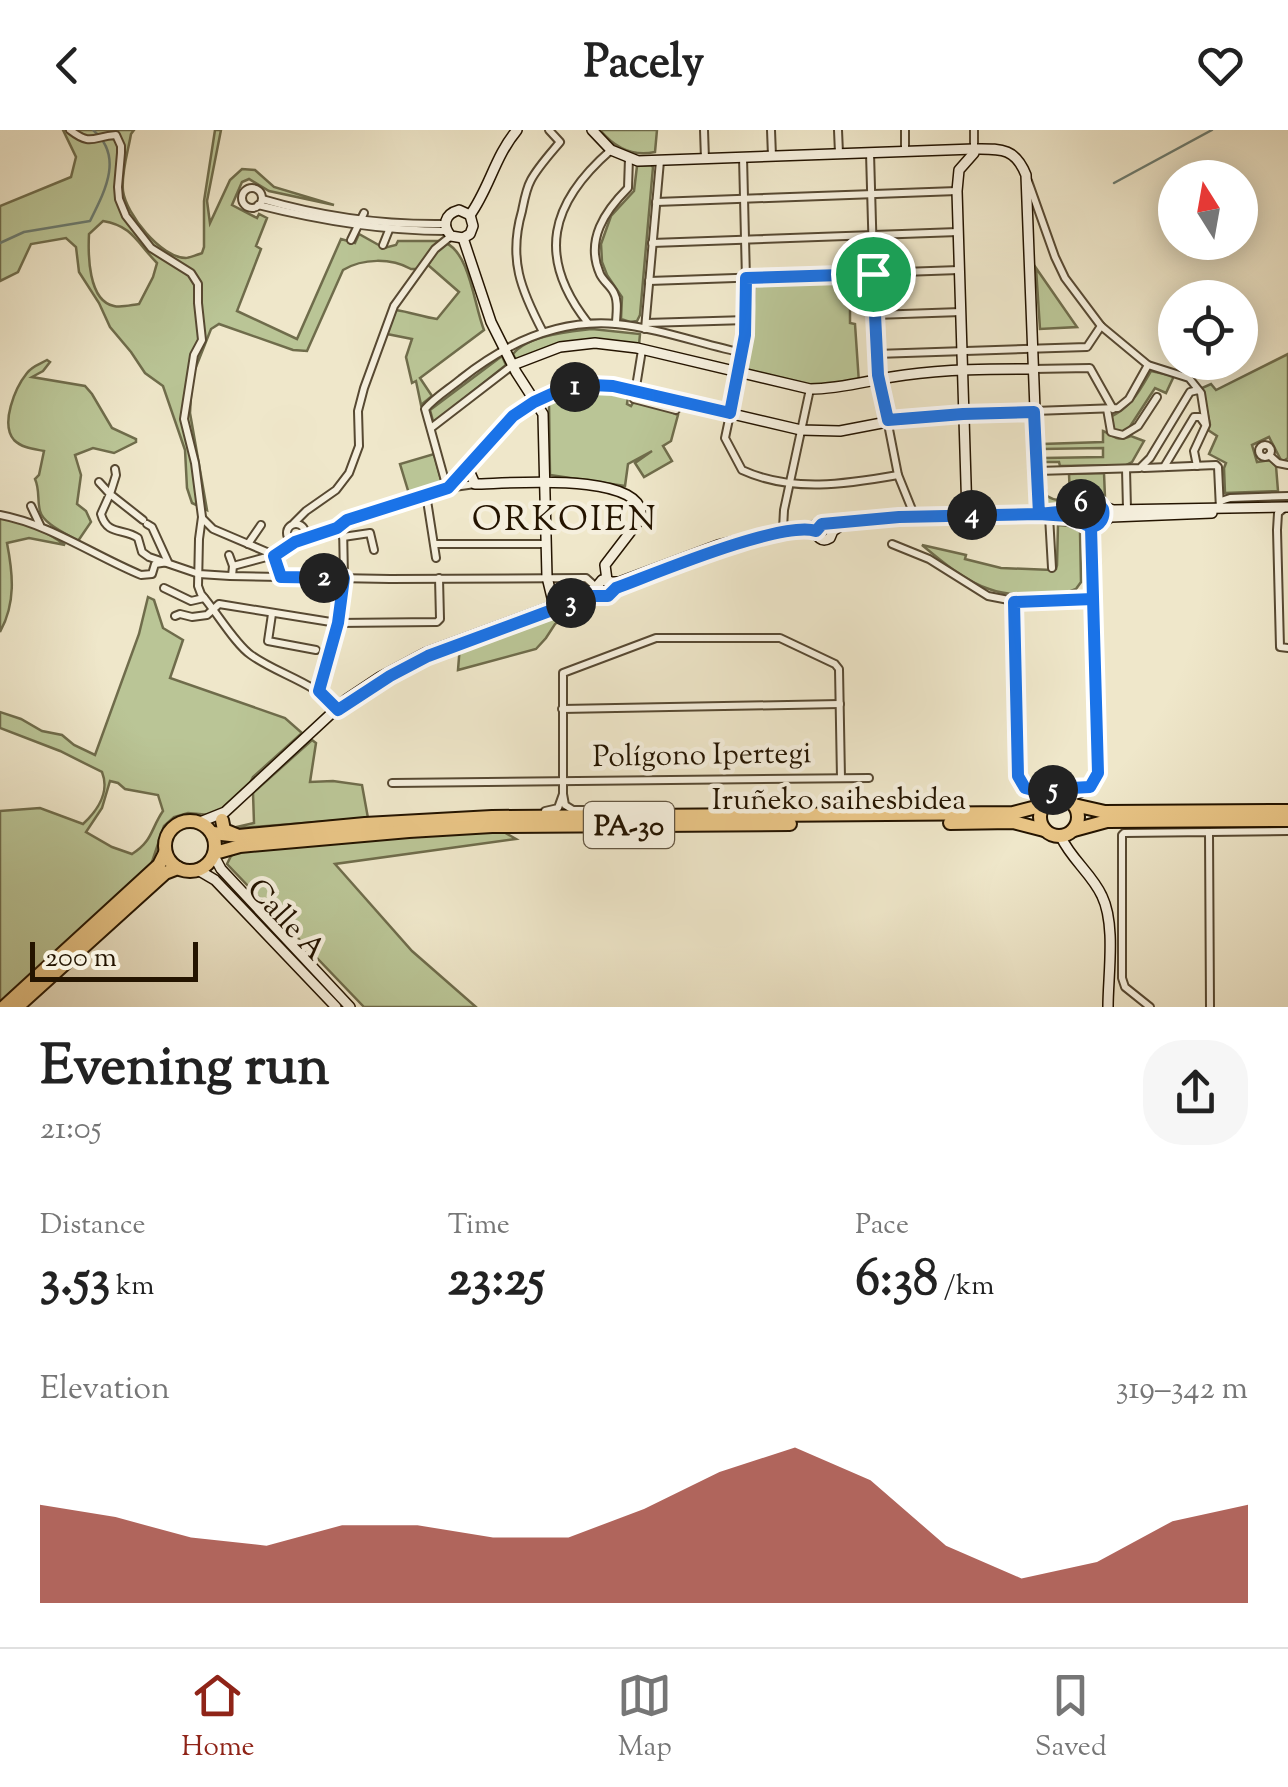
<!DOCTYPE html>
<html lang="en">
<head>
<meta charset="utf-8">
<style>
  body { margin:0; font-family:"Sorts Mill Goudy",serif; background:#f6f6f6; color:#222; height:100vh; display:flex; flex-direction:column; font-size:38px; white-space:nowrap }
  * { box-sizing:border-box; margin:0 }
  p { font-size:32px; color:#767676 }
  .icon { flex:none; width:55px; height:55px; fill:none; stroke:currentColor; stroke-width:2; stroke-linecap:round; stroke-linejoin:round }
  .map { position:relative; height:877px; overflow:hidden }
  .drawer { display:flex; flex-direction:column; background:#fff; flex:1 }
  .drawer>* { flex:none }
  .needle { width:65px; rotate:349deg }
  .tools { position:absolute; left:1158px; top:30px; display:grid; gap:20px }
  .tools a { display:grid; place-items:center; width:100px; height:100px; border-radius:50%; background:#fff; box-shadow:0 5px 25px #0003; font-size:50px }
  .scale { position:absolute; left:30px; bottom:25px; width:168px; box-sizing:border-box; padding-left:10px; border:5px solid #241400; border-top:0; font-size:28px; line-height:35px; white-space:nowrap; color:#241400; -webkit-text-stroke:8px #f5efdd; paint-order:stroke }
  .pin { position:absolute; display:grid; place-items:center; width:85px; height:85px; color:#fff; margin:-42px; border:5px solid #fff; border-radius:50%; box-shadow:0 2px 10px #0007 }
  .km { position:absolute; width:50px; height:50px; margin:-25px; border-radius:50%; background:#222; color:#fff; font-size:28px; line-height:50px; text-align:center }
  .round { display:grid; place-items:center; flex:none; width:105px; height:105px; border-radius:40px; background:#f6f6f6 }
  .head { display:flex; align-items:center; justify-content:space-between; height:170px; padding:0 40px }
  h1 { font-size:55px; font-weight:700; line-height:75px }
  .figures { display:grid; grid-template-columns:repeat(3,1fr); gap:15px; height:170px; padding:10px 40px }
  .figures div { display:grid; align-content:center }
  .figures b { font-size:50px; font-weight:700 }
  .figures small { font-size:28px; font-weight:400 }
  .figures p { font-size:28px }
  .chart { height:280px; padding:20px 40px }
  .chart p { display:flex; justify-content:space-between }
  .chart svg { width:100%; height:180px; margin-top:10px; fill:#8f2418; opacity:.7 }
  header { display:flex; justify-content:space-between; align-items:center; height:130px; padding:0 40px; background:#fff; font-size:45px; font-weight:700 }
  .tab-bar { display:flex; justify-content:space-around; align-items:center; height:140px; border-top:2px solid #e0e0e0; background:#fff; font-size:28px; color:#767676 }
  .tab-bar a { display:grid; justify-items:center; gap:5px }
  .tab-bar .on { color:#8f2418 }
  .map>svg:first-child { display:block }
  .green { fill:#bac596; stroke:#6f6c4b; stroke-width:2.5; fill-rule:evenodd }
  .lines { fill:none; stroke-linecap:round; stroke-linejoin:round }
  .stream { stroke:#6b7b70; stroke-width:2.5 }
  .street-casing { stroke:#574932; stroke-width:10 }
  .secondary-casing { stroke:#241400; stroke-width:12 }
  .highway-casing { stroke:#241400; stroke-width:16 }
  .street { stroke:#f5efdd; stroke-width:6 }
  .secondary { stroke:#f5efdd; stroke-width:9 }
  .highway { stroke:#e8c485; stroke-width:12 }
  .route-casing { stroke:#fff; stroke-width:20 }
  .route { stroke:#1a73e8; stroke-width:12 }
  .labels { text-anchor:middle; stroke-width:9; stroke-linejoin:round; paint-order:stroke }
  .shield { fill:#f5efdd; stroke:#635642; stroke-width:2.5 }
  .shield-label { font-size:28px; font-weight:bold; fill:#241400 }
  .street-label { font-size:30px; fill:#241400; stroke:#f5efdd }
  .quarter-label { font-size:35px; letter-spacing:2.5px; fill:#241400; stroke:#f5efdd }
</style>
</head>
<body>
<header><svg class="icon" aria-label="back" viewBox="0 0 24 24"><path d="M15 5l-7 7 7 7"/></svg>Pacely<svg class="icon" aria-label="heart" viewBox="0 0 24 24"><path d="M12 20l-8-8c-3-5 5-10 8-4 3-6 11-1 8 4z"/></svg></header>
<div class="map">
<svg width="1288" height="877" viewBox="0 0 1288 877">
  <rect width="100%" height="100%" fill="#efe7ca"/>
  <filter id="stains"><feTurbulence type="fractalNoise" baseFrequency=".002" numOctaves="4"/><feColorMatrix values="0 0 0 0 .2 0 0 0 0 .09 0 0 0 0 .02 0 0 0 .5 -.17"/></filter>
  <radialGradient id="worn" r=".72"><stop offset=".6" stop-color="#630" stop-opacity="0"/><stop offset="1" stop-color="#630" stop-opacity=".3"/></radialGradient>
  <!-- green -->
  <g class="green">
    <path d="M63,0H134L131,4C128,22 121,43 123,61C126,84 161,128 186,128C187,128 201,124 202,123L204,117V71L215,0H221L207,71L210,93L230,50L242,39L255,40L274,57L334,75L269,61L249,49L242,52L232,75L257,88L259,84L267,88L256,116L261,119L237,181L297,209L341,109L355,113L359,104L384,118L396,115L398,111H443L422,139H411C391,128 363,128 343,140L307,221L293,220L219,194L211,199L192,247L190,283L207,380L192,373L187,358L185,320L163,256L145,243L131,222L110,197L99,173L79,142L76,117L66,108L31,114L18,142L0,151V76L71,47L76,27ZM103,91C133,96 137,113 157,133L153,147L139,174C131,175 121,178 114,176C88,171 88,124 89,104Z"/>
    <path d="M600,0H657L655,22C633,27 615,18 600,0Z"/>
    <path d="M651,35L653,37L640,185L637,191L630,192L621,189L622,167L607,145L602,132L601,114L611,86L634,61L637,36Z"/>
    <path d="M446,113C470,124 474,175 484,200L420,248L432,266L421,275L416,251L412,253L406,227L412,209L387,204L396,180C410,182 423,187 437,189L459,162L428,135L436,122Z"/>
    <path d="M1036,138L1077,197L1040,199Z"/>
    <path d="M854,151V156H850V193L855,194L859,253L833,259L745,244L752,204L755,156Z"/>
    <path d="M592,199L640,204L639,215L608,211L516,230L513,224C528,205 568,202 592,199Z"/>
    <path d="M1288,224V328L1282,332L1269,307L1252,315L1257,332L1270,330L1276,336L1278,361L1225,363L1224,338L1226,333L1209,324L1217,306L1208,300L1210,295L1202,258L1211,254L1216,260Z"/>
    <path d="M502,226L506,235L437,290L433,291L430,280Z"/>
    <path d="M47,230L50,232L43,241L32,247L85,256L92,264L112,298L136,309V312L114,323L93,318L75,325L81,345L77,374L86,381L91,392L78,411C67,404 43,394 40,381C37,370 40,360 35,349L39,345L44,321C34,319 22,318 14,310C0,294 15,258 27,243C32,236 40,234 47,230Z"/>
    <path d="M1151,241L1174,246L1166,263L1155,258L1129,298L1121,303L1110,297V287C1131,278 1140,260 1151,241Z"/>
    <path d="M597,262L628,267L627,274L631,276L634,271L671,280V282L678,285L671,311L663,316L672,331L644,347L635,333L652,321L628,334L625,356L550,345L549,274L570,265Z"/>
    <path d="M1103,301C1116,306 1114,312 1131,306L1144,311L1132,332L1126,335L1060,336L1059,332H1043L1044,328L1103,327V318L1042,319V314L1103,312Z"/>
    <path d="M434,324L443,357L410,367L400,334Z"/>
    <path d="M1104,343L1105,368C1084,363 1069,376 1048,375L1044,371L1042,348H1044L1047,366C1055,371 1061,371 1070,367L1069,344Z"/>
    <path d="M0,387C24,392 45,400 65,415L29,408L7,413C13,444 16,473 0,502Z"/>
    <path d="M1058,395L1069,396L1080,401L1081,452L1076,459L1068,462C1044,464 1012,468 989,459C965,451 941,431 922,415L966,425L965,429L1001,438L1052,440L1056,439L1057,435Z"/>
    <path d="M148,467L154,470L163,498L183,510L170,548L285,588L302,603L253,647L248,657L225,677L210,685L188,683L174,687L164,696L151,735L0,874V681L40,678L83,694C97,681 110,662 102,642L60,621L0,598V582L21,589L42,601L62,605L74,615L95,625L139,504ZM110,651L118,653L125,659L158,665L163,681C151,698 153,711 132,724L112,717L86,702L102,678Z"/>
    <path d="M575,475L568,484L555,494L546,508L536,519L458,540L460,515Z"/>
    <path d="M312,610L316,613L310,652L333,651L362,655L368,688L228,699L254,693L253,663Z"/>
    <path d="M502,701L516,709L335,734L412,821L476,877H364L227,734L231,726L243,719L372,708Z"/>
  </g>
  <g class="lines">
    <!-- stream -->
    <g class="stream">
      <path d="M1114,53L1212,0"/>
      <path d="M0,113L24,102L90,91C105,61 124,26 93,0"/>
    </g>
    <defs>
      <g id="street">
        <path d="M70,0C92,17 93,6 116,5L121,16V23L118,57L119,69L126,86L151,118L191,143L198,154V173L202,210L194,225L184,289L195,333L202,387L199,409L198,456L201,464C216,481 235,514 251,525C279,545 315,552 337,579"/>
        <path d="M704,0L705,29"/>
        <path d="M771,0L772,26"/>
        <path d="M838,0L839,23"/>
        <path d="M905,0V21"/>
        <path d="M974,0V19"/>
        <path d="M870,23L876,233L898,345"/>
        <path d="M743,27L747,190L743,223L725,308L742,340C792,363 847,354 898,345L913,382V387"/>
        <path d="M1028,51L1055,127L1065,148L1101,196L1148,235L1189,248L1201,263L1206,295L1194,321L1197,336"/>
        <circle cx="252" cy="68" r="10"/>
        <path d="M262,69C323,87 382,95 445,94"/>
        <path d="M656,72L957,61"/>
        <path d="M258,75C321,91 381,101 446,101"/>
        <path d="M351,110L364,83"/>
        <path d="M652,113L958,102"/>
        <path d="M383,115L389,100"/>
        <path d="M649,151L959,140"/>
        <path d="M874,185L961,182"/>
        <path d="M588,193C536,127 550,73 611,20"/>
        <path d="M646,193L747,190"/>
        <path d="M616,194C616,184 619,172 614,163C611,156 603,151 600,144C585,110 605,81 628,58L629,28"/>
        <path d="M645,199L660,31"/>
        <path d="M543,202C521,160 508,129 522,81C524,71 526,59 531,50C538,37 550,24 560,12L549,0"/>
        <path d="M642,220L634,269L676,280"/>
        <path d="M876,224L1087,217L1101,196"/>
        <path d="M1033,239L1090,238L1113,279"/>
        <path d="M1107,279L1111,302L1123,305L1138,296L1157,267"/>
        <path d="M1034,281L1118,278L1129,269L1148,235"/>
        <path d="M431,298L513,235"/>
        <circle cx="1265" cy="321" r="6"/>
        <path d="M1269,325L1278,333L1288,335"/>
        <path d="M1164,337L1194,287H1200L1205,294"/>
        <path d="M1144,338L1216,335L1218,337L1220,379"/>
        <path d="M115,339L116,345L110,364L143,390"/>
        <path d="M1126,339L1127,379"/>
        <path d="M1037,341L1140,338L1150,328L1190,262L1198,260"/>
        <path d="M99,352L110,364L101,384C107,406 124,398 138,408L142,422L149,427L199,444L230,446L390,449L586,448L596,457"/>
        <path d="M448,357L467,336"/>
        <path d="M447,358L425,279C435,267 449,259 461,249C505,214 557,189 616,194C658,198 701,214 743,223"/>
        <path d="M426,364L436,428"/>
        <path d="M1221,371L1230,368L1288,366"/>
        <path d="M31,376L40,395"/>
        <path d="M1283,379L1278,383L1277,400L1280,517L1288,518"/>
        <path d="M0,385C49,394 95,426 141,445L152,444L155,434L168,432L152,397L147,394"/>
        <path d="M1049,386L1052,438"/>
        <path d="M203,389L213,399L274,425L295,412"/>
        <path d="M294,393L306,381L336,360L349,343L359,316L358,281L364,258L394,176L435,119L451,106"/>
        <circle cx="296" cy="403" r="9"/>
        <path d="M783,399L784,380L810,259"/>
        <path d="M343,407L370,403L374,420"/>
        <path d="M302,409L337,398L347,390L411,368L447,358L475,354"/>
        <path d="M248,414L261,395"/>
        <path d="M434,414H546"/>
        <path d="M892,414L929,429L988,466L1014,471"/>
        <path d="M229,425L233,436"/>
        <path d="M232,446L233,436L274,425L281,447"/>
        <path d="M164,458L191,471L204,468"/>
        <path d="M272,484L268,511L316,520"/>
        <path d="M175,486L180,484L192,487L207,485L219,474L337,493L437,492L440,489L439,448"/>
        <path d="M319,560L339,487L344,448L343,396"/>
        <path d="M562,579L840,574"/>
        <path d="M392,653L869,648"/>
        <path d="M563,664L565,675L573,680H615"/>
        <path d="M545,681L558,678L563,664V543L656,508H780L835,534L839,539L841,648"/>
        <path d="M1209,702L1288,701"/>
        <path d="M1150,877L1125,857L1122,848V705L1124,703L1209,702L1210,877"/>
      </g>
      <g id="secondary">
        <path d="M592,0L611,20L638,31L974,19C1000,19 1015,17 1026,45L1039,384"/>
        <path d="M470,85C489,59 495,26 517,0"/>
        <path d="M463,108L491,192L516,242L543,284L547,447L554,476"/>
        <path d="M463,108L451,106C442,96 444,84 459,80L470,85"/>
        <path d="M463,108L470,104L473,96L470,85"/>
        <path d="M513,235L560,217L595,213L637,218L810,259C843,259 873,249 905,245C947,239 991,239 1033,239"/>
        <path d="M1077,380L1082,373L1088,370L1113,380L1288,377"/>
        <path d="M967,385L957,61L959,40L974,23V19"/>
        <path d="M1062,386C1074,387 1082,397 1093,397"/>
        <path d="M821,394L817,398C815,407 822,413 830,408L833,401L843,394"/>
        <path d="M1097,395L1111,387L1212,383"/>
        <path d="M1091,397L1098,643L1090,657C1070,661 1045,662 1025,658L1018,646L1016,637L1014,471L1093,469"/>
        <path d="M607,450L605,435L641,388C647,340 504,354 475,354L467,336C514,285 538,252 613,256L801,300L840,301L913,287L1034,281"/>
        <path d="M611,452H619L718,415L783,399L899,387L1039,384L1077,380"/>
        <path d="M1065,669L1083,661"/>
        <path d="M200,692L225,682L347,569L380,547L425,523L593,461L602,450L609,451L613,457L610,464L600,465L596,459"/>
        <path d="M1061,707C1071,729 1092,744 1102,766C1116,795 1108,845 1108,877"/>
        <path d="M214,726L221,739L350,877"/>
        <path d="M198,740L215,750L336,877"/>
      </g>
      <g id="highway">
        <circle cx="1059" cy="687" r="19"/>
        <path d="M1074,675L1105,682L1288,681"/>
        <path d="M222,690L224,700L236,705"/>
        <circle cx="190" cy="716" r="25"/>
        <path d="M950,693L1013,692L1044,700"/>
        <path d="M1074,700L1107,691L1288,690"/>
        <path d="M213,703L239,706L365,694L492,687L1013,683L1044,675"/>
        <path d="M215,723L240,716L409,701L492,696L790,694"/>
        <path d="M4,877L159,735L165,723"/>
        <path d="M17,877L165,743L178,738"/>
      </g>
    </defs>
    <!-- street casing -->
    <use href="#street" class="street-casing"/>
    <!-- secondary casing -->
    <use href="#secondary" class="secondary-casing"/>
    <!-- highway casing -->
    <use href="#highway" class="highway-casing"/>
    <!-- street -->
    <use href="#street" class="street"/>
    <!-- secondary -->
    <use href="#secondary" class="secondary"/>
    <!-- highway -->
    <use href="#highway" class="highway"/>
  </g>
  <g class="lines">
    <defs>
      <path id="route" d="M873,144L746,148L745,205L730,283L613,256L592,255L556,262L534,272L513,286L448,358L347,390L337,398L295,412L274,426L281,447L344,448L338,493L319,561L338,580L390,546L428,526L590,466H608L616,458C654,444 782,390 816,401L822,394L899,387L1039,384L1068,386L1091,397L1098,643L1090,657L1033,660L1025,658L1018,646L1014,472L1093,469L1091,397C1100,396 1105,388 1103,379C1096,368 1084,368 1078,380L1039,384L1034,282L963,284L888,290L878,245L873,144"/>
    </defs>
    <!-- route casing -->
    <use href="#route" class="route-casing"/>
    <!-- route -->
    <use href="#route" class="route"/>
  </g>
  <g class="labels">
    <!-- shield labels -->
    <rect class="shield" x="584" y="672" width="90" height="46" rx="8"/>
    <g class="shield-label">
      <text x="629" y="705">PA-30</text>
    </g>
    <!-- street labels -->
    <g class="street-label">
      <text transform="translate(702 624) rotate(-1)" y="10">Polígono Ipertegi</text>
      <text x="839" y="679">Iruñeko saihesbidea</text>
      <text transform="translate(287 789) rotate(47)" y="10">Calle A</text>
    </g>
    <!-- quarter labels -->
    <g class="quarter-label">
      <text x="565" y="400">ORKOIEN</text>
    </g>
  </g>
  <rect width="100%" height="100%" filter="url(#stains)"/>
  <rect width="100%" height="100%" fill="url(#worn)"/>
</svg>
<div class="tools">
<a><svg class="needle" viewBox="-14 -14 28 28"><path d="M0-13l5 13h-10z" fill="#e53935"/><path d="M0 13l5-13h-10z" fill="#767676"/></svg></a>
<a><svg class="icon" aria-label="locate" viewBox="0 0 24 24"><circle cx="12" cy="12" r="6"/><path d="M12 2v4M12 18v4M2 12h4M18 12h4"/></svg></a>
</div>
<div class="scale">200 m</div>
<div class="pin" style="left:873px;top:144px;background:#1e9e55"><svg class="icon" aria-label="arrive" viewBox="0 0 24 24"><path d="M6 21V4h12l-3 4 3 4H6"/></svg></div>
<b class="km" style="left:575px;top:257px">1</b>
<b class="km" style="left:324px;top:448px">2</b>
<b class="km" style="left:571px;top:473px">3</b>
<b class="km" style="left:972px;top:385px">4</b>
<b class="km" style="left:1053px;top:660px">5</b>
<b class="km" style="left:1081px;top:374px">6</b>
</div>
<section class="drawer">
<div class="head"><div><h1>Evening run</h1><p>21:05</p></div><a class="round"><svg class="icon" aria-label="share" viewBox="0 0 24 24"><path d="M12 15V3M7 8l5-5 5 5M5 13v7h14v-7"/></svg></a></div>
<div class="figures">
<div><p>Distance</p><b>3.53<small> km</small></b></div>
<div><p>Time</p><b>23:25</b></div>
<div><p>Pace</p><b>6:38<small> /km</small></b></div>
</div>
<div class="chart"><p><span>Elevation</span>319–342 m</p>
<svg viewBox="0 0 160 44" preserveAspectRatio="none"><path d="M0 44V20L10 23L20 28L30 30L40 25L50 25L60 28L70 28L80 21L90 12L100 6L110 14L120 30L130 38L140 34L150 24L160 20V44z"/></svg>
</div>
</section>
<nav class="tab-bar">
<a class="on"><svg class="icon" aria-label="home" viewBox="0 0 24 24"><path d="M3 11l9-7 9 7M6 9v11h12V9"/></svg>Home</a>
<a><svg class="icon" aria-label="map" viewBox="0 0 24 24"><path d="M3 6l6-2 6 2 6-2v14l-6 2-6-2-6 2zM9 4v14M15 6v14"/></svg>Map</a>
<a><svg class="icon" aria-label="saved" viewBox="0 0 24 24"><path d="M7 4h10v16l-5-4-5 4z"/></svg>Saved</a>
</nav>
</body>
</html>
